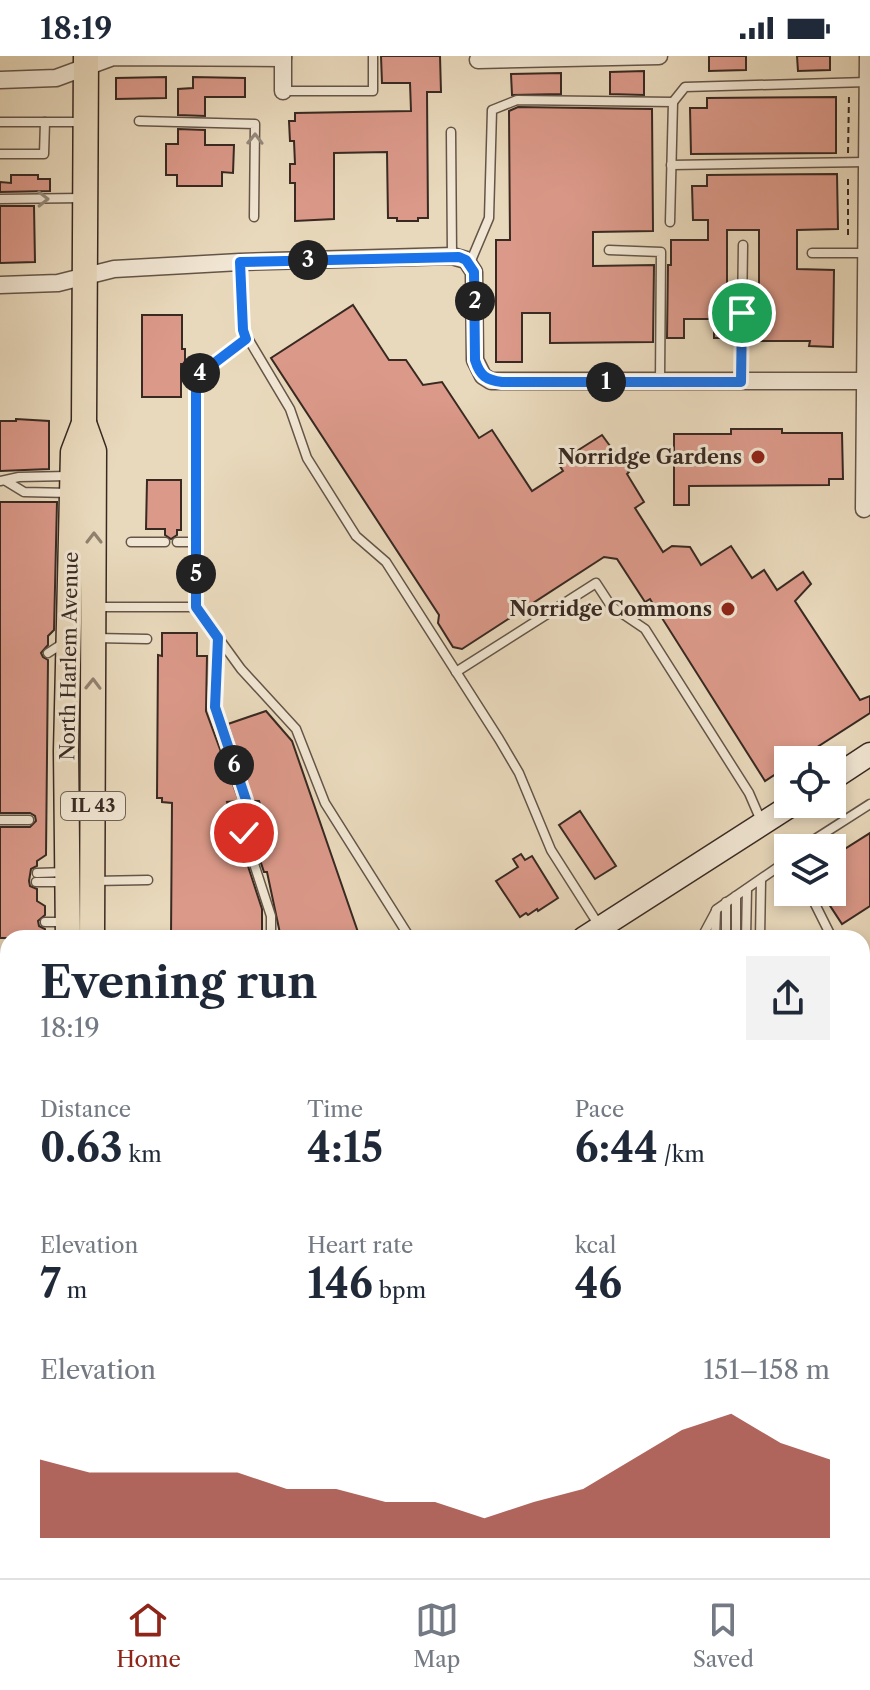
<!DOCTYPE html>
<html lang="en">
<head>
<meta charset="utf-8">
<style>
  body { margin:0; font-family:"Libre Caslon Text",serif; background:#f2f2f3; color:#1f2937; height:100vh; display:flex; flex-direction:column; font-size:30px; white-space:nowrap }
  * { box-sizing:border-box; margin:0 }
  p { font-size:26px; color:#747a83 }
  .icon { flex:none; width:44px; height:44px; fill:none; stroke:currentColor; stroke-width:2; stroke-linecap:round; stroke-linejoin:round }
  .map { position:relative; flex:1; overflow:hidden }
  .drawer { position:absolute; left:0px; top:874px; width:870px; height:648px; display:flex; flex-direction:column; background:#fff; border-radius:24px 24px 0 0; box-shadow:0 4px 12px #0003 }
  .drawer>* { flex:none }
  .controls { position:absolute; left:774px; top:690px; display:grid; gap:16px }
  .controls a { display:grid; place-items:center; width:72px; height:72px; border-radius:0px; background:#fff; box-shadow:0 4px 12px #0003; font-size:40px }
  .pin { position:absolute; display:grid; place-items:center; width:68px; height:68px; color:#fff; margin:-34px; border:4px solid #fff; border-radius:50%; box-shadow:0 2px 8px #0007 }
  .km { position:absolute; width:40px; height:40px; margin:-20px; border-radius:50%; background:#222; color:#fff; font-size:22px; line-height:40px; text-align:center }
  .round { display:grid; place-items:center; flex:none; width:84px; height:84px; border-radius:0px; background:#f2f2f3 }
  .headline { display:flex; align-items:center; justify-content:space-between; height:136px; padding:0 40px }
  h1 { font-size:44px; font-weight:700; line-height:60px }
  .figures { display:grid; grid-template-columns:repeat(3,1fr); gap:12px; height:136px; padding:8px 40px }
  .figures div { display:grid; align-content:center }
  .figures b { font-size:40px; font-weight:700 }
  .figures small { font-size:22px; font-weight:400 }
  .figures p { font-size:22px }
  .chart { height:224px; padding:16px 40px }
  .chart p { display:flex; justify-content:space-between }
  .chart svg { width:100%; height:144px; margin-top:8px; fill:#8f2418; opacity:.7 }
  .status { display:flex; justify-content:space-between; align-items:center; height:56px; padding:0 40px; background:#fff; direction:ltr }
  .status svg { height:22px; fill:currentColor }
  .tab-bar { display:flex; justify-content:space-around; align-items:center; height:112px; border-top:2px solid #e0e1e3; background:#fff; font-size:22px; color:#747a83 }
  .tab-bar a { display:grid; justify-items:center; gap:4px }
  .tab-bar .active { color:#8f2418 }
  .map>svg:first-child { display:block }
  .green { fill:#bbbe8d; stroke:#7a7458; stroke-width:2 }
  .building { fill:#db9989; stroke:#382922; stroke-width:2 }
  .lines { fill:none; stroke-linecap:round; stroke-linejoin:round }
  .service-casing { stroke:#645548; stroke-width:11 }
  .minor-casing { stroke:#645548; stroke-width:19 }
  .secondary-casing { stroke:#382922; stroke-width:25 }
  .primary-casing { stroke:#382922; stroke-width:27 }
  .path { stroke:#382922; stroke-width:2; stroke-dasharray:6 4; stroke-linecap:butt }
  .service { stroke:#f1e6d3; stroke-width:8 }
  .minor { stroke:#f1e6d3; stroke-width:16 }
  .secondary { stroke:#f1e6d3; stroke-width:22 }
  .primary { stroke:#e9d9bc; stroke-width:24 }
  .oneway { stroke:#94887a }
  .oneway2 { stroke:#90816f }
  .route-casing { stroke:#fff; stroke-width:16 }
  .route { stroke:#1a73e8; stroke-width:10 }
  .poi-dot { fill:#8f2418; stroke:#f1e6d3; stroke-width:3 }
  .labels { text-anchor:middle; stroke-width:6; stroke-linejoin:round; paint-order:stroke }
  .shield { fill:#f1e6d3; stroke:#706257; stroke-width:2 }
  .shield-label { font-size:18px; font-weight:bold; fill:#382922 }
  .poi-label { font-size:20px; font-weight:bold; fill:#382922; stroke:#f1e6d3; text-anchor:end }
  .street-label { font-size:20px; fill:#382922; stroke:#f1e6d3 }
</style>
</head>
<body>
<div class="status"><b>18:19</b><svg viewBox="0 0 49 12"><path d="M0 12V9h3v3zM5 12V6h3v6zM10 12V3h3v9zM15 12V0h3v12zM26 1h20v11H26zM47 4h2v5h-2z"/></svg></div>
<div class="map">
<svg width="870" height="1522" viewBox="0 0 870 1522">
  <rect width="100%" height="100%" fill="#e9d9bc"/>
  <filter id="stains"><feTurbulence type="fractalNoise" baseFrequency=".0025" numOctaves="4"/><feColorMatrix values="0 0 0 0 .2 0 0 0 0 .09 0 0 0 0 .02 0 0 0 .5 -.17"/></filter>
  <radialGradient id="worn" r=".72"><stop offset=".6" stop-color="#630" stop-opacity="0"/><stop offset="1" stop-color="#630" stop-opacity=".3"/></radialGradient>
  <!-- green -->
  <path class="green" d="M870,1023V1432H862V1026Z"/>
  <!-- building -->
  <g class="building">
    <path d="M381,0H440L441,36H427L428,162H418V165H397V162H388L387,96L334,97V163L295,165V127H290V108H295L294,85H290L289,65H295V57L411,55L410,27H382Z"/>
    <path d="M709,0H746V14L709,15Z"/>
    <path d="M797,0H830V14L798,15Z"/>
    <path d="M644,15V39L610,38V16Z"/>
    <path d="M561,17V38L512,39L511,18Z"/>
    <path d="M166,21V42L116,43V22Z"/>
    <path d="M193,21L245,22V41H205V60L178,59V33L193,32Z"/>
    <path d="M836,41V97L691,98L690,52H707V42Z"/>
    <path d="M518,51L652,53L653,175L593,176V210L654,209L653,286L550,287V257H522V306H496V184H510L509,55Z"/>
    <path d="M178,73L205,74V89H234L233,117L222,116V130H177V119H166V88H178Z"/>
    <path d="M837,118L838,173L797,174V213L834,214L833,291L809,290L810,285H759V174H727V282H714V263H684V282H667L668,209H671V184H708V164H693L692,130H707V119Z"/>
    <path d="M11,119H38V123H50V135L0,136V126L11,127Z"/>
    <path d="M0,150H34L35,206L0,207Z"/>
    <path d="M353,249L389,304H406L423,329L442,326L479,382L492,374L532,435L563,415L558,407L602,379L629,416L627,418L644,446L635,452L663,496L672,490L690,491L701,509L731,490L752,522L764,514L777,534L803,516L811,528L795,545L860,644L870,640V657L797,704H788V710L765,725L650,543L645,546L617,503L604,501L462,593L453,591L438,567L439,559L271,302Z"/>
    <path d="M142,259H182V293H185V308H181V341H142Z"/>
    <path d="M16,363L49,365V413L0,415V365H16Z"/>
    <path d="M731,373H782V377H842L843,423H829V429L689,430V449H674V378H731Z"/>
    <path d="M147,424H181V474H177V479L171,483L165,479V473H146Z"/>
    <path d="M0,446H57L54,574L48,580V589L41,597L43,601L48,604L46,799L37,805V810L31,813L29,825L30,830L37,833V845L45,850V859L38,865L39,870L45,873V882H0V771H30L36,765L35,760L30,757H0Z"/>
    <path d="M162,577H197V600H207L206,655L239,745L227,746L262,853V882H171L172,747L162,746V742H157L158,599L162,600Z"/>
    <path d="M266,655L292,685L360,882H281L267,816H264L259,801L268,798L266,792L274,789L259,745H253L228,668Z"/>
    <path d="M580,755L616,810L595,823L559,769Z"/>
    <path d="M870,777V850L842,868L821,836H832V801Z"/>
    <path d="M521,798L525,804L532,800L558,842L538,855L537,853L528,859L526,857L520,861L496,825L518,811L513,803Z"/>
  </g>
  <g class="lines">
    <defs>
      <g id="service">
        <path d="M283,35H373V0"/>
        <path d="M673,46L685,31L868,26"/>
        <path d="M139,65L255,68L254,161"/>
        <path d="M0,66H81"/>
        <path d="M451,76L452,199"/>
        <path d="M0,98H44L45,66"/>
        <path d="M671,109L867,106"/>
        <path d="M0,143L83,142"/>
        <path d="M609,194L661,196L660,325"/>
        <path d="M812,197H867"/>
        <path d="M240,206L243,274L290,353L307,402L356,480L386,506L499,683L519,717L551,794L600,871"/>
        <path d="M470,207L489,162L492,54L517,44L673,46L670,166"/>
        <path d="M246,283L196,321V551L241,613L296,673L325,747L410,882"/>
        <path d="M741,325L743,189"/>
        <path d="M0,425L19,421L68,420"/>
        <path d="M6,425L24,436L70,437"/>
        <path d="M131,486H165"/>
        <path d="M177,486H196"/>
        <path d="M96,551H196"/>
        <path d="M95,582L147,583"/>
        <path d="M218,582L215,651L246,744L244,777L271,860V882"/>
        <path d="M48,597L65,586"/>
        <path d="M456,616L596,527L611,550L645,573L749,737L762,767"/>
        <path d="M0,764H29"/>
        <path d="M806,792L809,787L870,748"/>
        <path d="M37,817L66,816"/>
        <path d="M93,825L148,824"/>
        <path d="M36,826H64"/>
        <path d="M809,836L832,882"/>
        <path d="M736,840V882"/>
        <path d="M45,866H64"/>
        <path d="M702,881L717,853L781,809"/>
        <path d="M715,881L716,854"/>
        <path d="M726,881V846"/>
        <path d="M746,882L747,833"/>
        <path d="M760,882L761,825"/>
        <path d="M0,929H8"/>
        <path d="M0,1274L8,1284"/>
        <path d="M0,1303L8,1298"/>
        <path d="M6,1489H8"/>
        <path d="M38,1514V1522"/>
        <path d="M156,1514L157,1522"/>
        <path d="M220,1514V1522"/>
        <path d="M198,1522V1514"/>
      </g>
      <g id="minor">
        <path d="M283,0V35"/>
        <path d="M478,4L659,0"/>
        <path d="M0,24L56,22L113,1L283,2"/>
        <path d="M0,229L58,227L114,213L240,206L452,200L466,204L474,216L475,304L483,320L491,325H866"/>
        <path d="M864,453L868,0"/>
        <path d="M285,1514V1522"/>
        <path d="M492,1514V1522"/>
        <path d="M697,1514V1522"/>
      </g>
      <g id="secondary">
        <path d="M832,723L870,698"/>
        <path d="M584,882L793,748"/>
        <path d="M0,1250L8,1245"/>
      </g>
      <g id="primary">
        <path d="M84,367L94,395L92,882"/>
        <path d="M68,882L66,695L73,396L84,367L86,0"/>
        <path d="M0,1451L8,1450"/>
        <path d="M862,1452H870"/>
        <path d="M84,1514V1522"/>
      </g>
    </defs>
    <!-- service casing -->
    <use href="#service" class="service-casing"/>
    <!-- minor casing -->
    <use href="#minor" class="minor-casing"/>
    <!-- secondary casing -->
    <use href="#secondary" class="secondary-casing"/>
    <!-- primary casing -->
    <use href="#primary" class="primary-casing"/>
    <!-- path -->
    <g class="path">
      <path d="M848,97L849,39"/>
      <path d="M848,179V119"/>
      <path d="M862,1198L870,1195"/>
      <path d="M862,1284L870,1270"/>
    </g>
    <!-- service -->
    <use href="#service" class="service"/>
    <!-- minor -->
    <use href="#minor" class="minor"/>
    <!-- secondary -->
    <use href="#secondary" class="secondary"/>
    <!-- primary -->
    <use href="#primary" class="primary"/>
  </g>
  <!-- one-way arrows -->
  <defs><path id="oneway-chevron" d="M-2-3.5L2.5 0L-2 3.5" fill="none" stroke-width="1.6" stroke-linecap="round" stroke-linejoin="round" transform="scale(2)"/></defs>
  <g class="oneway">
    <use href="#oneway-chevron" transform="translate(255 83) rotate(-89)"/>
    <use href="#oneway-chevron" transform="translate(43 143) rotate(-1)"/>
  </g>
  <g class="oneway2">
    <use href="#oneway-chevron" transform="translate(94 482) rotate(-90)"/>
    <use href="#oneway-chevron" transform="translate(93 628) rotate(-89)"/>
  </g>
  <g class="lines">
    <defs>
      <path id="route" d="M244,777L246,744L215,651L218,582L196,551V321L246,283L243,274L240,206L459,201L466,204L474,216L475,304C480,320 486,324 502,326H741L742,257"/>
    </defs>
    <!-- route casing -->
    <use href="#route" class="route-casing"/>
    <!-- route -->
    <use href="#route" class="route"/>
  </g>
  <!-- markers -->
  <g class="poi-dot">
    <circle cx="758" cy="401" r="8"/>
    <circle cx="728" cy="553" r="8"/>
  </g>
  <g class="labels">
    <!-- shield labels -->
    <rect class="shield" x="61" y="736" width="64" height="28" rx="6"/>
    <g class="shield-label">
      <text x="93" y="756">IL 43</text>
    </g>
    <!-- poi labels -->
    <g class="poi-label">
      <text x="742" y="408">Norridge Gardens</text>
      <text x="712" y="560">Norridge Commons</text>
    </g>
    <!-- street labels -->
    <g class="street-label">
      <text transform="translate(69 600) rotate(-89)" y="7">North Harlem Avenue</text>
    </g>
  </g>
  <rect width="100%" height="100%" filter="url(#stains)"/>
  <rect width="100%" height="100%" fill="url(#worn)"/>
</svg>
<div class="controls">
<a><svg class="icon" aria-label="locate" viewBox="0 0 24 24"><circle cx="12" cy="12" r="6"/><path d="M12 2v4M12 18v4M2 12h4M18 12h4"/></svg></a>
<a><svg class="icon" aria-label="layers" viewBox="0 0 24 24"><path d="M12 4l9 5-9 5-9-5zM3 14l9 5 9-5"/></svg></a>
</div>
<div class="pin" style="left:742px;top:257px;background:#1e9e55"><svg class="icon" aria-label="arrive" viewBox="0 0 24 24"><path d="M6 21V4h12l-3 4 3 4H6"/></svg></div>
<div class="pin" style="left:244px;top:777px;background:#d93025"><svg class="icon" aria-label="check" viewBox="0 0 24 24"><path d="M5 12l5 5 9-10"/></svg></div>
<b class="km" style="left:606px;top:326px">1</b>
<b class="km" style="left:475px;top:245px">2</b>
<b class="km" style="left:308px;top:204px">3</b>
<b class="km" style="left:200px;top:317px">4</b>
<b class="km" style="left:196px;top:518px">5</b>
<b class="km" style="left:234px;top:709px">6</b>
<section class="drawer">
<div class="headline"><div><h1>Evening run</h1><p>18:19</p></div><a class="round"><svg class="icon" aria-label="share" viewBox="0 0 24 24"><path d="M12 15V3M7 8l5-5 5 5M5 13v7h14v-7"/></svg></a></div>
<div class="figures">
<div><p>Distance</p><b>0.63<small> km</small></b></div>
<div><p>Time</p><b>4:15</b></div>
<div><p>Pace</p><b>6:44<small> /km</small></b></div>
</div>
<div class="figures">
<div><p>Elevation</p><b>7<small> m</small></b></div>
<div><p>Heart rate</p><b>146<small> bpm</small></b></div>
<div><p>kcal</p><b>46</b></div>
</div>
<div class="chart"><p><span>Elevation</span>151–158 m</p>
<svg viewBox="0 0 160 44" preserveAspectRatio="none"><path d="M0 44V20L10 24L20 24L30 24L40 24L50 29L60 29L70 33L80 33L90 38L100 33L110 29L120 20L130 11L140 6L150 15L160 20V44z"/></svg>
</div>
</section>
</div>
<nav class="tab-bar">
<a class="active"><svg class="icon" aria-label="home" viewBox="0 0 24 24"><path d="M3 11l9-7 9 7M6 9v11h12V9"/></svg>Home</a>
<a><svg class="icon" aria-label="map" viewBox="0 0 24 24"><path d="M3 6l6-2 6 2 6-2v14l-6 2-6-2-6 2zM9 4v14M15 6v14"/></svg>Map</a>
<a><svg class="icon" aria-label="saved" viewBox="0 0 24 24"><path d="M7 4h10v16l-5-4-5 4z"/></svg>Saved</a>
</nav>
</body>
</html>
